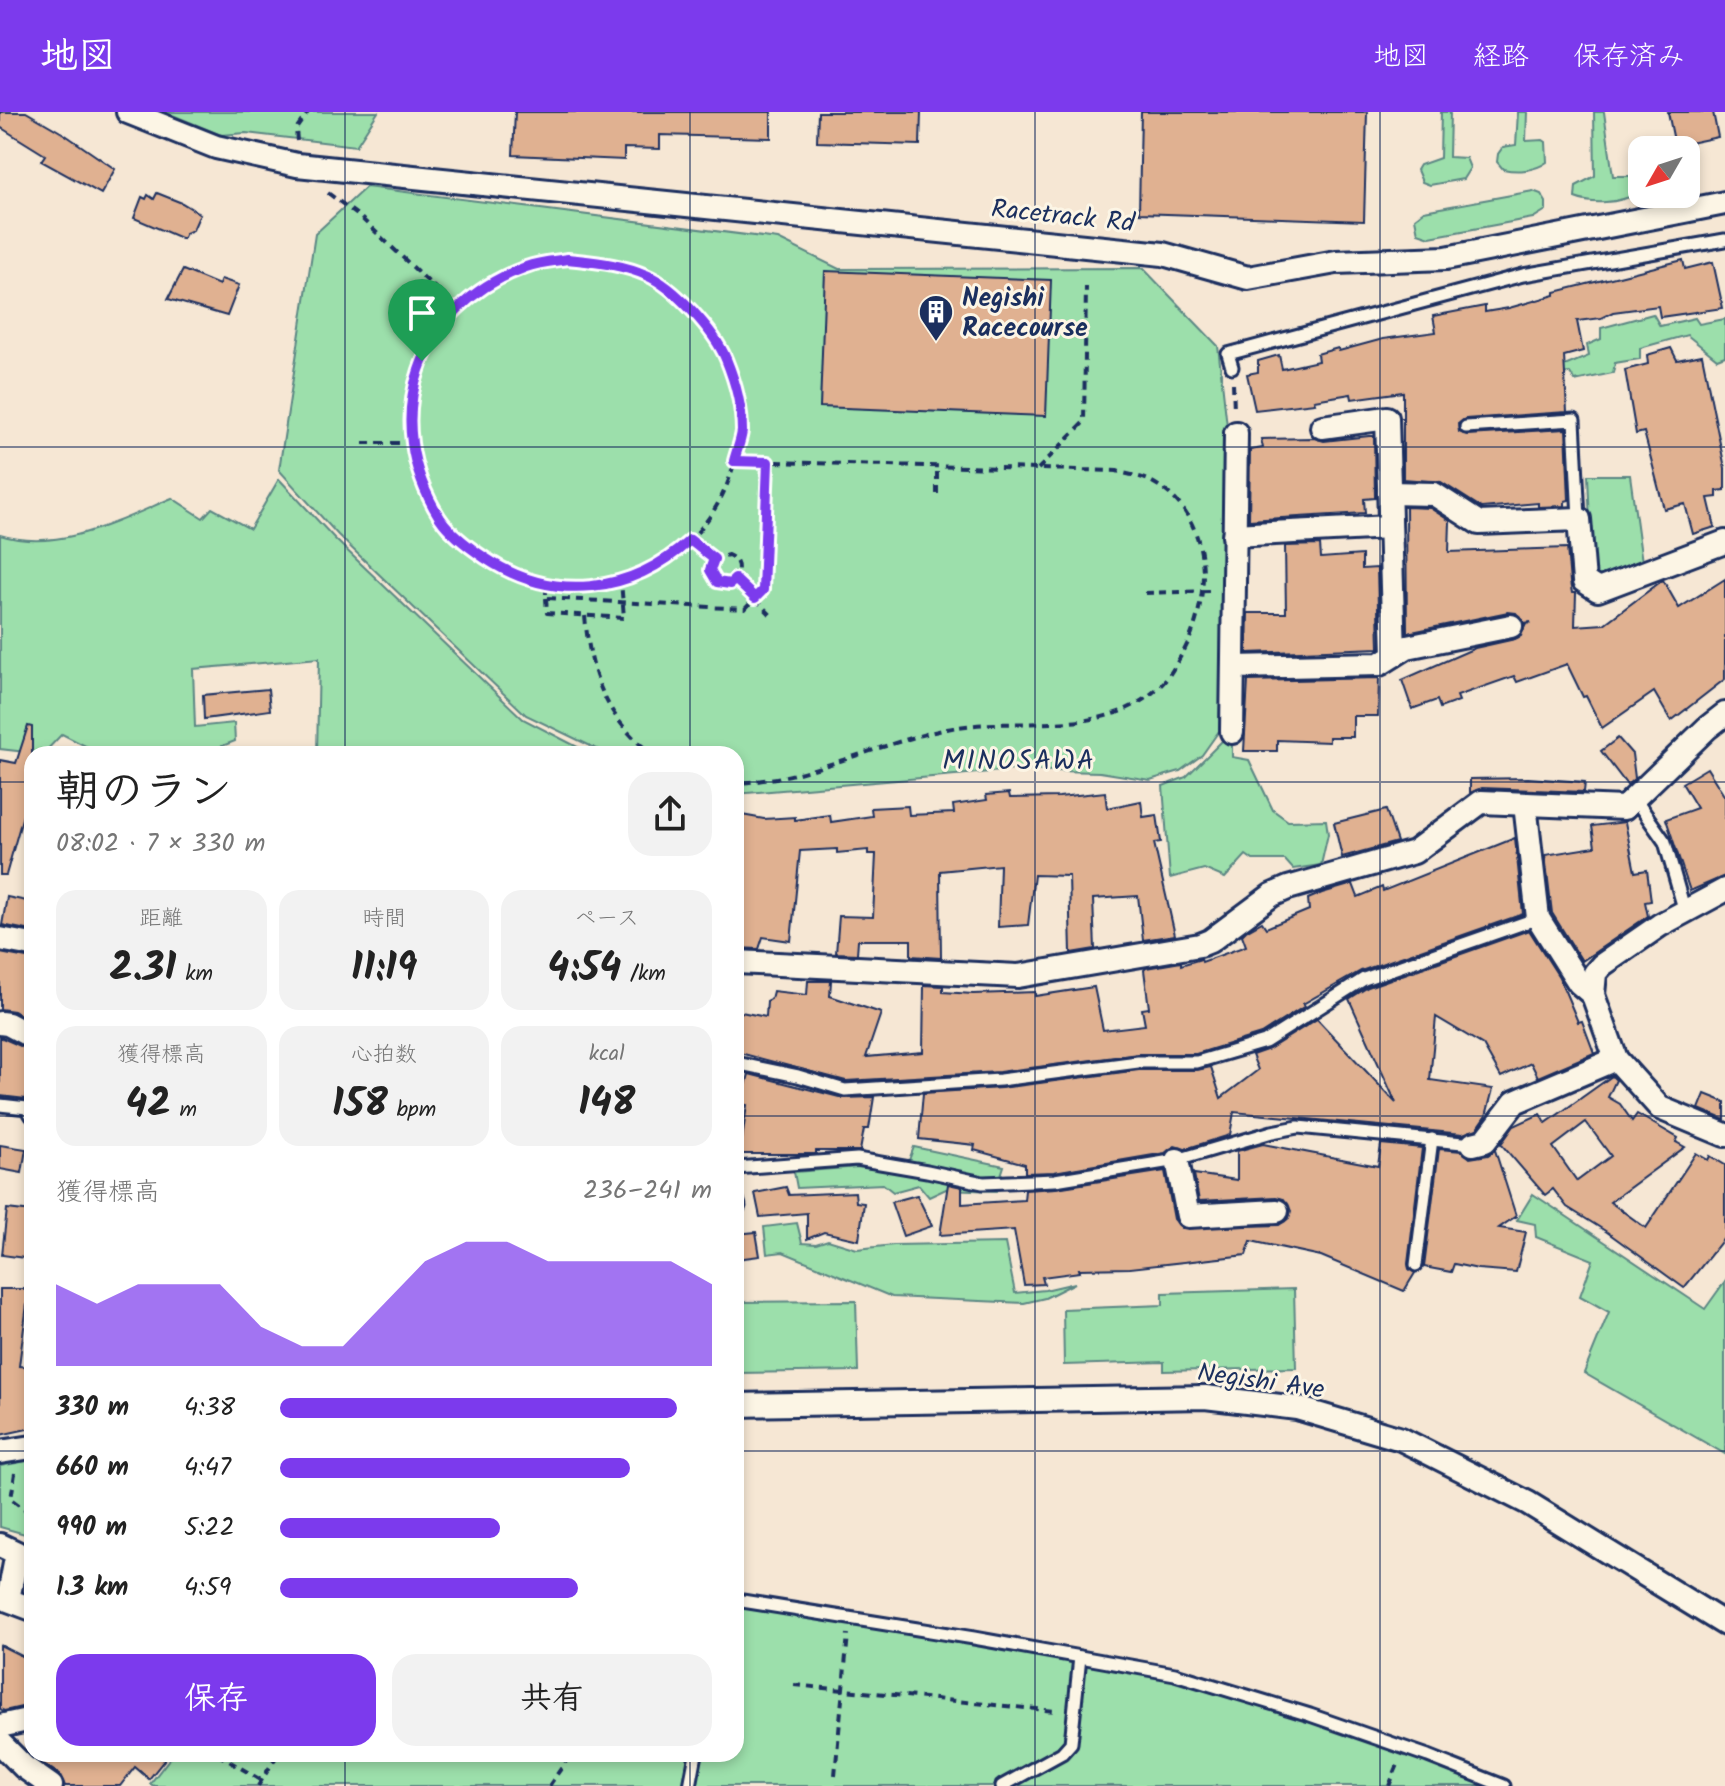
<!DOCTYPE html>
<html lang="ja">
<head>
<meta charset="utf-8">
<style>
  body { margin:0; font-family:Kalam,"Klee One",sans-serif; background:#f2f2f2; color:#222; height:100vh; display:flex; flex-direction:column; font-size:30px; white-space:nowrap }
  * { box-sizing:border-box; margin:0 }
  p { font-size:26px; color:#767676 }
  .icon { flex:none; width:44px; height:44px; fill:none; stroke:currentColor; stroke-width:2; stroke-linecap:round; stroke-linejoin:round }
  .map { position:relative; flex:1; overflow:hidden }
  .drawer { position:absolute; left:24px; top:634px; width:720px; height:1016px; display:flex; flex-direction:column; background:#fff; border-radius:24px; box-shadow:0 4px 12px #0003 }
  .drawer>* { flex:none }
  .needle { width:52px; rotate:231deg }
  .controls { position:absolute; left:1628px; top:24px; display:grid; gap:16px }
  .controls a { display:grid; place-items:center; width:72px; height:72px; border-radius:16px; background:#fff; box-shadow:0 4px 12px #0003; font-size:40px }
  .pin { position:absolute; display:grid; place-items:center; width:68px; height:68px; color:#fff; margin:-82px -34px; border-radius:50% 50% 50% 0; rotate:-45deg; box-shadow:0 0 8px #0007 }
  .pin .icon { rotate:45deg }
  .round { display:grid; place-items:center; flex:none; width:84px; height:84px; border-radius:24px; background:#f2f2f2 }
  .head { display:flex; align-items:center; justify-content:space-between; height:136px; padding:0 32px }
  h1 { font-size:44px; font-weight:800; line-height:60px }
  .stats { display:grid; grid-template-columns:repeat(3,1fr); gap:12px; height:136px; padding:8px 32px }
  .stats div { display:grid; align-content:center; border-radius:20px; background:#f2f2f2; text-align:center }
  .stats b { font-size:40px; font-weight:800 }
  .stats small { font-size:22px; font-weight:400 }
  .stats p { font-size:22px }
  .chart { height:224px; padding:16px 32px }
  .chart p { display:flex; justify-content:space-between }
  .chart svg { width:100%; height:144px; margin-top:8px; fill:#7c3aed; opacity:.7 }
  .button { display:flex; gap:16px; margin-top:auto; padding:16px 32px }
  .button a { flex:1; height:92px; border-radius:24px; background:#7c3aed; color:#fff; font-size:32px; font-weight:800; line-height:92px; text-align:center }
  .button a+a { background:#f2f2f2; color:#222 }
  ul { padding:0 32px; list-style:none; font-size:26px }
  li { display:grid; grid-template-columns:128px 96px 1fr; align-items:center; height:60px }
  li i { height:20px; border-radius:10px; background:#7c3aed }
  header { display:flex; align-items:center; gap:48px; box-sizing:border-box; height:112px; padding:0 40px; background:#7c3aed; color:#fff }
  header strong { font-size:38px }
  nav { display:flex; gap:44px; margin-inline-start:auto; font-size:28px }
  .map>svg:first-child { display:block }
  .green { fill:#9cdfab; stroke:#5c8784; stroke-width:2 }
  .building { fill:#e0b191; stroke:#1b2f5e; stroke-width:2; fill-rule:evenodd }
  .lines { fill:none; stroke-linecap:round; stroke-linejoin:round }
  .lane-casing { stroke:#1b2f5e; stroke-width:17 }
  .street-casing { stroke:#1b2f5e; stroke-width:28 }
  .path { stroke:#1b2f5e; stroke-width:4; stroke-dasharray:8 6; stroke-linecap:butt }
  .lane { stroke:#fcf5e5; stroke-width:11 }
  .street { stroke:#fcf5e5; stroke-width:22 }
  .route-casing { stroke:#fff; stroke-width:16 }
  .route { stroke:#7c3aed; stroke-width:10 }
  .grid { fill:none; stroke:#1b2f5e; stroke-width:2; stroke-opacity:0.55 }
  .labels { text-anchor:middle; stroke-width:6; stroke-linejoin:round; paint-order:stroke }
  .street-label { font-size:26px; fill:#1b2f5e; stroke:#fcf5e5 }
  .poi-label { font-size:26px; font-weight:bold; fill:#1b2f5e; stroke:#fcf5e5; text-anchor:start }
  .neighbourhood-label { font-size:28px; letter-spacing:2px; fill:#1b2f5e; stroke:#fcf5e5 }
</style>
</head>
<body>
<header>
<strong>地図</strong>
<nav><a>地図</a><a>経路</a><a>保存済み</a></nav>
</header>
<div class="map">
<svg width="1725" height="1674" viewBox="0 0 1725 1674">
  <rect width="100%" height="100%" fill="#f6e7d4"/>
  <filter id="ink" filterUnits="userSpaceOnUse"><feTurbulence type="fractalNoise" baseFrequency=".0125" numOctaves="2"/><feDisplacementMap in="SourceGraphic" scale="16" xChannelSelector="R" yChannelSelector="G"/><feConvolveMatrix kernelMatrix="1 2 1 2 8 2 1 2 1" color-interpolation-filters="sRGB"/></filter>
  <g filter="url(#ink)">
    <!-- green -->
    <g class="green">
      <path d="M165,0H378L356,34L246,21L221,23Z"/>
      <path d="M1441,0H1450L1449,45L1466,46L1470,56L1463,67L1430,73L1422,70L1417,58L1420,53L1440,46Z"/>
      <path d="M1518,0H1527L1526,29L1543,28L1546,30L1547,50C1535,59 1517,60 1503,57L1497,50L1498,42L1503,35L1516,33Z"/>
      <path d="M1594,0H1604L1613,64H1635L1636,82C1619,91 1593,93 1575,86L1576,74L1595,64Z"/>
      <path d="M366,75L778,127L839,157L1143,156L1218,234L1229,332L1219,619L1202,643L1180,659L1150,668L1100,660L1013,658L736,682V642H601V639L526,603L338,423L279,358L315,122Z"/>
      <path d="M1533,79L1541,82L1546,90V98L1533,106L1430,125L1418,121L1415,106L1424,99Z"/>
      <path d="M1653,202L1660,214L1695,206L1699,212L1725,207V244L1717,247L1687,223L1640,236V247L1615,251L1613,261L1575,269L1570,261L1527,264L1526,256L1567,253L1589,244L1587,233L1601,227V216Z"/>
      <path d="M1588,363H1630L1642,450L1600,469L1592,462Z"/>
      <path d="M279,367L335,427L523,607L591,642H317L319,546L193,557L195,615L234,611L235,629L202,642H101L62,622L43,642L0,637V423C59,441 118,409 172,386L203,406L212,396L250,417Z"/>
      <path d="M1224,627L1232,631V645L1249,648L1273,698L1288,709L1326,708L1328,722L1321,753L1293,757L1285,748H1253L1246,743L1225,766L1204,757L1170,766L1163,674L1186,665Z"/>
      <path d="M914,1035L1004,1054L996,1079L946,1077L929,1085L919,1073L893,1080L883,1072L797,1076L794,1060L859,1055L904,1061Z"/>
      <path d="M1533,1082L1705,1197L1725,1169V1342L1584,1261L1609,1200L1580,1184L1593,1148L1536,1125L1535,1112L1517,1108Z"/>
      <path d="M797,1111L802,1131L816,1132L828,1128L857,1137L894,1133L1005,1131L1015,1181L1045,1178L1075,1171L1045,1186L1024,1191L892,1185L783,1140L767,1142L764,1115Z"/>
      <path d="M1294,1177L1296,1256L1164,1259V1250L1064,1253L1063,1197L1163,1193V1181Z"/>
      <path d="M856,1189L858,1259L736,1261V1190Z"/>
      <path d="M32,1348V1424L0,1415V1354Z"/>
      <path d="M736,1493L1166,1564L1313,1608L1489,1674H154L150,1672L173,1642H736Z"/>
    </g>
    <!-- building -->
    <g class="building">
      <path d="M0,0H26L64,22L115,57L101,82L41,49L45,43L0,15Z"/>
      <path d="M515,0H771V26L660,23V37L624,36V48L513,43Z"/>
      <path d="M818,0H921L920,33L817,30Z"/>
      <path d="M1141,0H1367L1364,109L1139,101Z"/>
      <path d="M1668,0H1713L1718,25L1675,34Z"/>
      <path d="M157,81L182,91L200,102L193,118L186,121L183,127L134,106L142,85L146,87L148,83L154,87Z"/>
      <path d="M1683,148L1685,157L1713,150L1723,196L1660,205L1658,194L1613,200L1601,206L1577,209L1583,239L1564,244L1567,300L1465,307L1458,312L1459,320L1467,323L1566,317L1569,388L1565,389V394L1538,395V391L1482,396L1441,370L1403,367V280L1352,287L1351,282L1314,288L1315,291L1255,298L1247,262L1258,260V249L1279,243L1282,257L1318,249L1317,242L1338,236L1339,239L1383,227L1436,220L1433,204L1485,194V200L1509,196L1555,183V180Z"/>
      <path d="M183,158L219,173L221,167L239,173L227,204L168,187Z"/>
      <path d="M825,159L1051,168L1046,304L820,295Z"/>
      <path d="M1671,236L1677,248L1702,243L1725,356V378L1717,379V385L1708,386L1715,415L1693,422L1685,392L1664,397L1644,320L1636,322L1625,258L1648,252L1647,243Z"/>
      <path d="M1369,324H1374L1375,386L1364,387L1365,401L1249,408L1250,338L1263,336L1261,327L1314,326L1324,329Z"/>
      <path d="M1406,395L1430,396L1450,409L1449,440L1567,436L1570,470L1572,481H1576L1575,514L1604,512L1663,468L1679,496L1725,467V567L1671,609L1654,580L1602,616L1586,584L1583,585L1567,552L1517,570L1514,564L1457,584L1459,589L1440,596L1437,588L1412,597L1402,568L1475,536L1515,527L1521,524L1525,513L1531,510L1524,511L1516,501L1508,500L1407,521Z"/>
      <path d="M1320,433L1321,446L1362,443V457L1377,456L1379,536L1247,541L1248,501H1286L1285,434Z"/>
      <path d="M1379,566L1378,604H1353V625H1329V630L1277,628V639H1244L1248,569Z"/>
      <path d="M268,577L270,598L204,607L203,583Z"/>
      <path d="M28,614L32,615V697L25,696L6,763H0V648L16,651Z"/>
      <path d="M1618,626L1632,642L1635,666L1627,673L1601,639Z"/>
      <path d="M1707,656L1725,685V764L1690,779L1666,707L1697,696L1682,671Z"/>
      <path d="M1528,666L1585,670L1584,680L1482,676L1470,681V667Z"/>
      <path d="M1105,680L1107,696L1141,689L1143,705L1157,703L1161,730L1154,731L1175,823L1143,828L1138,784L1093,787L1095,837L1071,841L1069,764L1034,763L1028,813L998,815L1000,753L940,759L941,846L911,844V828H858L857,842L836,841L839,804L873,805L876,742H868V738L837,741V737L800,739L791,829L763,825L759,837L736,836V702L764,707L795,705V708L830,703L831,710L872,704L871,696L908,694L909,703L954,701L953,693L987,688L986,683L1009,681L1010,686L1059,685Z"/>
      <path d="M1386,698L1397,730L1342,745L1334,711Z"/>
      <path d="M1625,710L1635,760L1647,758L1651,789L1645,790L1648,804L1582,849L1552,801L1545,743L1595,735L1592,714Z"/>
      <path d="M1515,726L1523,802L1361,859L1303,892L1305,894L1261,922L1196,942H1138L999,960L846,969L736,940V899L766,905L767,889L771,887L773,879L807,883L808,869H831L830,884L881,901L866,945L923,940L924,873L943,874V880L973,882L1035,880V884L1094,875L1103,918L1145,913L1142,897L1149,896L1144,858L1146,856L1181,850V853L1201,847L1202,850L1246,834L1242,823L1246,819L1262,810L1266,816L1309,798L1308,787L1322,781L1353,772L1358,785L1382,775L1383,779Z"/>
      <path d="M7,785L32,790V819L2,813Z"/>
      <path d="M1529,818L1559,865L1578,910L1582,909L1594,941L1538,965L1531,951L1501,965L1483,933L1436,905L1430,968L1493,977L1486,1004L1477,1017L1463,1022L1234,1000L1230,1023L1185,1037L1175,1034L1165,1041L1054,1060L1025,1061V1052L974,1038L975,1033L919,1027L923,981L1001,976L1139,958H1197L1211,955L1221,986L1258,958L1252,943L1269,937L1317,907L1396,991L1349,887L1368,875Z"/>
      <path d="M0,841L32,847V872H30L26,906L14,899L0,897Z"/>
      <path d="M0,925L32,939L26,987L0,984Z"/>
      <path d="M749,962L843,986L874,985L869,1017H864L860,1039H816V1042H740L747,993L741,992Z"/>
      <path d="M1612,964L1616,968L1608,985L1620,992L1632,1009L1637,1002L1678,1026L1676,1030L1685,1035L1610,1090L1646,1116L1696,1041L1708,1048L1710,1044L1725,1053V1125L1684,1176L1607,1120L1567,1095L1553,1077L1545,1083L1501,1032L1514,1014L1540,1002L1546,1011ZM1586,1010L1611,1044L1577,1069L1553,1035Z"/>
      <path d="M1705,982L1725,990V1008L1699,997Z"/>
      <path d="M1263,1032L1378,1054L1381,1032L1422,1036L1408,1152L1409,1157L1415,1161L1404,1179L1321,1144L1251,1129L1246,1143L1130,1156L1079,1157L1080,1160L1042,1165L1044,1172L1024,1173L1014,1118L940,1123L948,1072L962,1075V1092L1024,1088L1025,1078L1056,1076L1165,1059L1174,1107L1182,1116L1279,1113L1289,1106L1291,1099L1284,1087L1276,1085L1199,1089L1194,1062L1237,1068V1039Z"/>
      <path d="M0,1033L26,1037L22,1061L0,1057Z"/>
      <path d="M1439,1037L1462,1039L1470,1046L1488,1043L1495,1038L1516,1104L1499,1116L1526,1120L1516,1160L1478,1157L1454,1152L1451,1160L1424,1155Z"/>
      <path d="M786,1075L789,1083L855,1080L856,1090L864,1091L859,1128L824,1120L807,1127V1101L760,1105L755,1081Z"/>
      <path d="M917,1083L932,1114L903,1124L891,1090Z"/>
      <path d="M7,1097L32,1100V1147L2,1143Z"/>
      <path d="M756,1120L760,1144L736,1147V1122Z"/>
      <path d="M0,1177H29L19,1254L32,1255V1316L0,1323Z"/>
      <path d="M0,1533L32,1549V1564L23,1582L30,1586L26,1594L4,1599L0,1597Z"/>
      <path d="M46,1642H169L149,1667L135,1655L120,1674H65L60,1663L41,1650Z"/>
    </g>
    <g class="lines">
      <defs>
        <g id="lane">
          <path d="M1232,255L1228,242L1523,163L1725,128"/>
          <path d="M1466,315L1574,308L1579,407"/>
          <path d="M1634,686L1665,730L1685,800"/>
          <path d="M736,951L798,964L845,978L1000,968L1138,950H1197L1265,930L1364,867L1538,806"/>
          <path d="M0,993L27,996L32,1004"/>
          <path d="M736,1056L857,1047L927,1059L983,1071L1055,1068L1177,1048L1272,1020L1298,1015L1473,1032"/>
          <path d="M736,1084L739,1094L736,1099"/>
          <path d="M1416,1153L1432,1027"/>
          <path d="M736,1488L974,1526L1175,1562L1310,1603L1428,1644L1504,1674"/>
          <path d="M690,1674L696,1642"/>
          <path d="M1002,1674L1062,1641L1071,1631L1080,1545"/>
        </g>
        <g id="street">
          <path d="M128,0L216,35L297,53L1163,142L1248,166L1336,150L1446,146L1725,91"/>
          <path d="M1322,315L1387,306L1394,543"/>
          <path d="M1389,381L1434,382L1479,411L1579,407L1584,469L1598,478L1725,430"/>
          <path d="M1234,423L1390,415"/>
          <path d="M1233,555L1380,552L1407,535L1511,514"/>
          <path d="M1232,620L1236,321"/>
          <path d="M1525,692L1538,806L1579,871L1593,883"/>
          <path d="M1725,778L1660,813L1602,853L1595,861L1593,883L1616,947L1660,996L1725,1023"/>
          <path d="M0,827L32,833"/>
          <path d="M736,850L1018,864L1200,833L1210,829L1272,783L1288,776L1414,740L1481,690L1624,696L1707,616L1725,602"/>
          <path d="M0,911L8,912L32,925"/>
          <path d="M1473,1032L1485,1029L1515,990L1616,947"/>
          <path d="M1177,1048L1188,1104L1277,1099"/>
          <path d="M736,1293L1205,1285L1297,1296L1401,1327L1528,1391L1725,1512"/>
          <path d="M0,1340L32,1335"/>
          <path d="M0,1433L17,1441L8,1488L32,1497"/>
          <path d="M0,1614L32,1607"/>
          <path d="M0,1631L24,1655L51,1674"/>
        </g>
      </defs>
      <!-- lane casing -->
      <use href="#lane" class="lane-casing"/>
      <!-- street casing -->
      <use href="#street" class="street-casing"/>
      <!-- path -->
      <g class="path">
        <path d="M297,29L296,17L308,0"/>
        <path d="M328,81L360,105L457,197"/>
        <circle cx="575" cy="311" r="164"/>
        <path d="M1233,271L1234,298"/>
        <path d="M363,331H411"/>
        <path d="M734,349L1117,359C1128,363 1142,364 1152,370C1182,386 1198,415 1202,448C1206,477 1197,517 1182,542C1176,552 1170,564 1162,572C1106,630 1018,602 947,617C876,632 810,667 736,671"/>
        <path d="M1038,357L1084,310L1086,175"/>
        <path d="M937,382V355"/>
        <path d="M690,428L714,447L728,443C742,449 740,462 730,472L722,473L712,465L710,458L714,447"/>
        <path d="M735,467L773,505"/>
        <path d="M546,474V486L745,497L763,478L768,350"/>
        <path d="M1145,481L1211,479"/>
        <path d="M546,486L547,501L624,506L621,469"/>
        <path d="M585,504C590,561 605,606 652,642"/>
        <path d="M15,1361L11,1387L32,1403"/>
        <path d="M794,1573L1056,1599"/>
        <path d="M217,1642L261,1668"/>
        <path d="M835,1663L848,1522"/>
        <path d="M258,1674L278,1642"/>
        <path d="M549,1674L571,1642"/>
        <path d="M1389,1674L1399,1650"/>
      </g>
      <!-- lane -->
      <use href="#lane" class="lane"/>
      <!-- street -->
      <use href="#street" class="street"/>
    </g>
  </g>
  <g class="lines" filter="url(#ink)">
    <defs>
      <path id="route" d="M568,147C594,150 622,152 646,163C674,174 715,220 726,247C735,269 742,296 742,319C741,329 736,340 734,349L768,350L763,478L755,486L735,467L730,472L717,470L710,458L714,447L690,428C631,482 553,491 485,446C470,436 450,421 440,406C378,308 417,194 526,155C539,150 554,149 568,147Z"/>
    </defs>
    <!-- route casing -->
    <use href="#route" class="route-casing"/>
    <!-- route -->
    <use href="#route" class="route"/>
  </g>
  <!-- grid -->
  <path class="grid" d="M345,0V642M690,0V642M1035,0V1674M1380,0V1674M0,335H1725M0,670H32M736,670H1725M0,1004H32M736,1004H1725M0,1339H32M736,1339H1725M345,1642V1674M690,1642V1674"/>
  <!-- icons -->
  <defs>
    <symbol id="building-pin" viewBox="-11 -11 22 30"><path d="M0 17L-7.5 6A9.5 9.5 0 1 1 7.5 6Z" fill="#1b2f5e" stroke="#fcf5e5"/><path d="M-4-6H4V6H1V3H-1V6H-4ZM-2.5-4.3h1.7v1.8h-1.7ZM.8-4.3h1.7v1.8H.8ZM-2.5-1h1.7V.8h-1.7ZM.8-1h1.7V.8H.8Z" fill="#fff"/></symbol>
  </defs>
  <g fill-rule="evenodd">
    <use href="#building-pin" x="916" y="180" width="40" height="54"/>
  </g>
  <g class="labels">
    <!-- street labels -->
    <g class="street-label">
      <text transform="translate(1063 103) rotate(6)" y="9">Racetrack Rd</text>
      <text transform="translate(1261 1268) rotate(8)" y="9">Negishi Ave</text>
    </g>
    <!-- poi labels -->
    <g class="poi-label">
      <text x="962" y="194">Negishi<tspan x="962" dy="30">Racecourse</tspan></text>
    </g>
    <!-- neighbourhood labels -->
    <g class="neighbourhood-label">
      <text x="1019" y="657">MINOSAWA</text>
    </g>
  </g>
</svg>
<div class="controls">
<a><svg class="needle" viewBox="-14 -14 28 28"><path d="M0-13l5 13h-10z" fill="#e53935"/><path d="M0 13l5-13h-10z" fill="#767676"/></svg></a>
</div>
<div class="pin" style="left:422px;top:249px;background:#1e9e55"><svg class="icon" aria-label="arrive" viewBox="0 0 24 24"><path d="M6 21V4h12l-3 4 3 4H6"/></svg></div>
<section class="drawer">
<div class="head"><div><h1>朝のラン</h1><p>08:02 · 7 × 330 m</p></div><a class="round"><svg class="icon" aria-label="share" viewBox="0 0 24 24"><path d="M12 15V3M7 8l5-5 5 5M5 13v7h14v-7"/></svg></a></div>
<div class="stats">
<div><p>距離</p><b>2.31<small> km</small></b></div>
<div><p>時間</p><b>11:19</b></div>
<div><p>ペース</p><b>4:54<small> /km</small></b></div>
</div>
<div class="stats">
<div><p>獲得標高</p><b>42<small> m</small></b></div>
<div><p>心拍数</p><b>158<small> bpm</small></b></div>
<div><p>kcal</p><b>148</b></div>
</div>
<div class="chart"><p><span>獲得標高</span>236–241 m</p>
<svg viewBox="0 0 160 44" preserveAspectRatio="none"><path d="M0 44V19L10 25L20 19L30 19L40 19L50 32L60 38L70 38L80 25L90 12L100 6L110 6L120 12L130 12L140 12L150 12L160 19V44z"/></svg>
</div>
<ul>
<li><b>330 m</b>4:38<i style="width:92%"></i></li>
<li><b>660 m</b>4:47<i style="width:81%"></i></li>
<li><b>990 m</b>5:22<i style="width:51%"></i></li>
<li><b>1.3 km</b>4:59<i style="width:69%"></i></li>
</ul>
<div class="button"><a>保存</a><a>共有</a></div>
</section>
</div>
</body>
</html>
